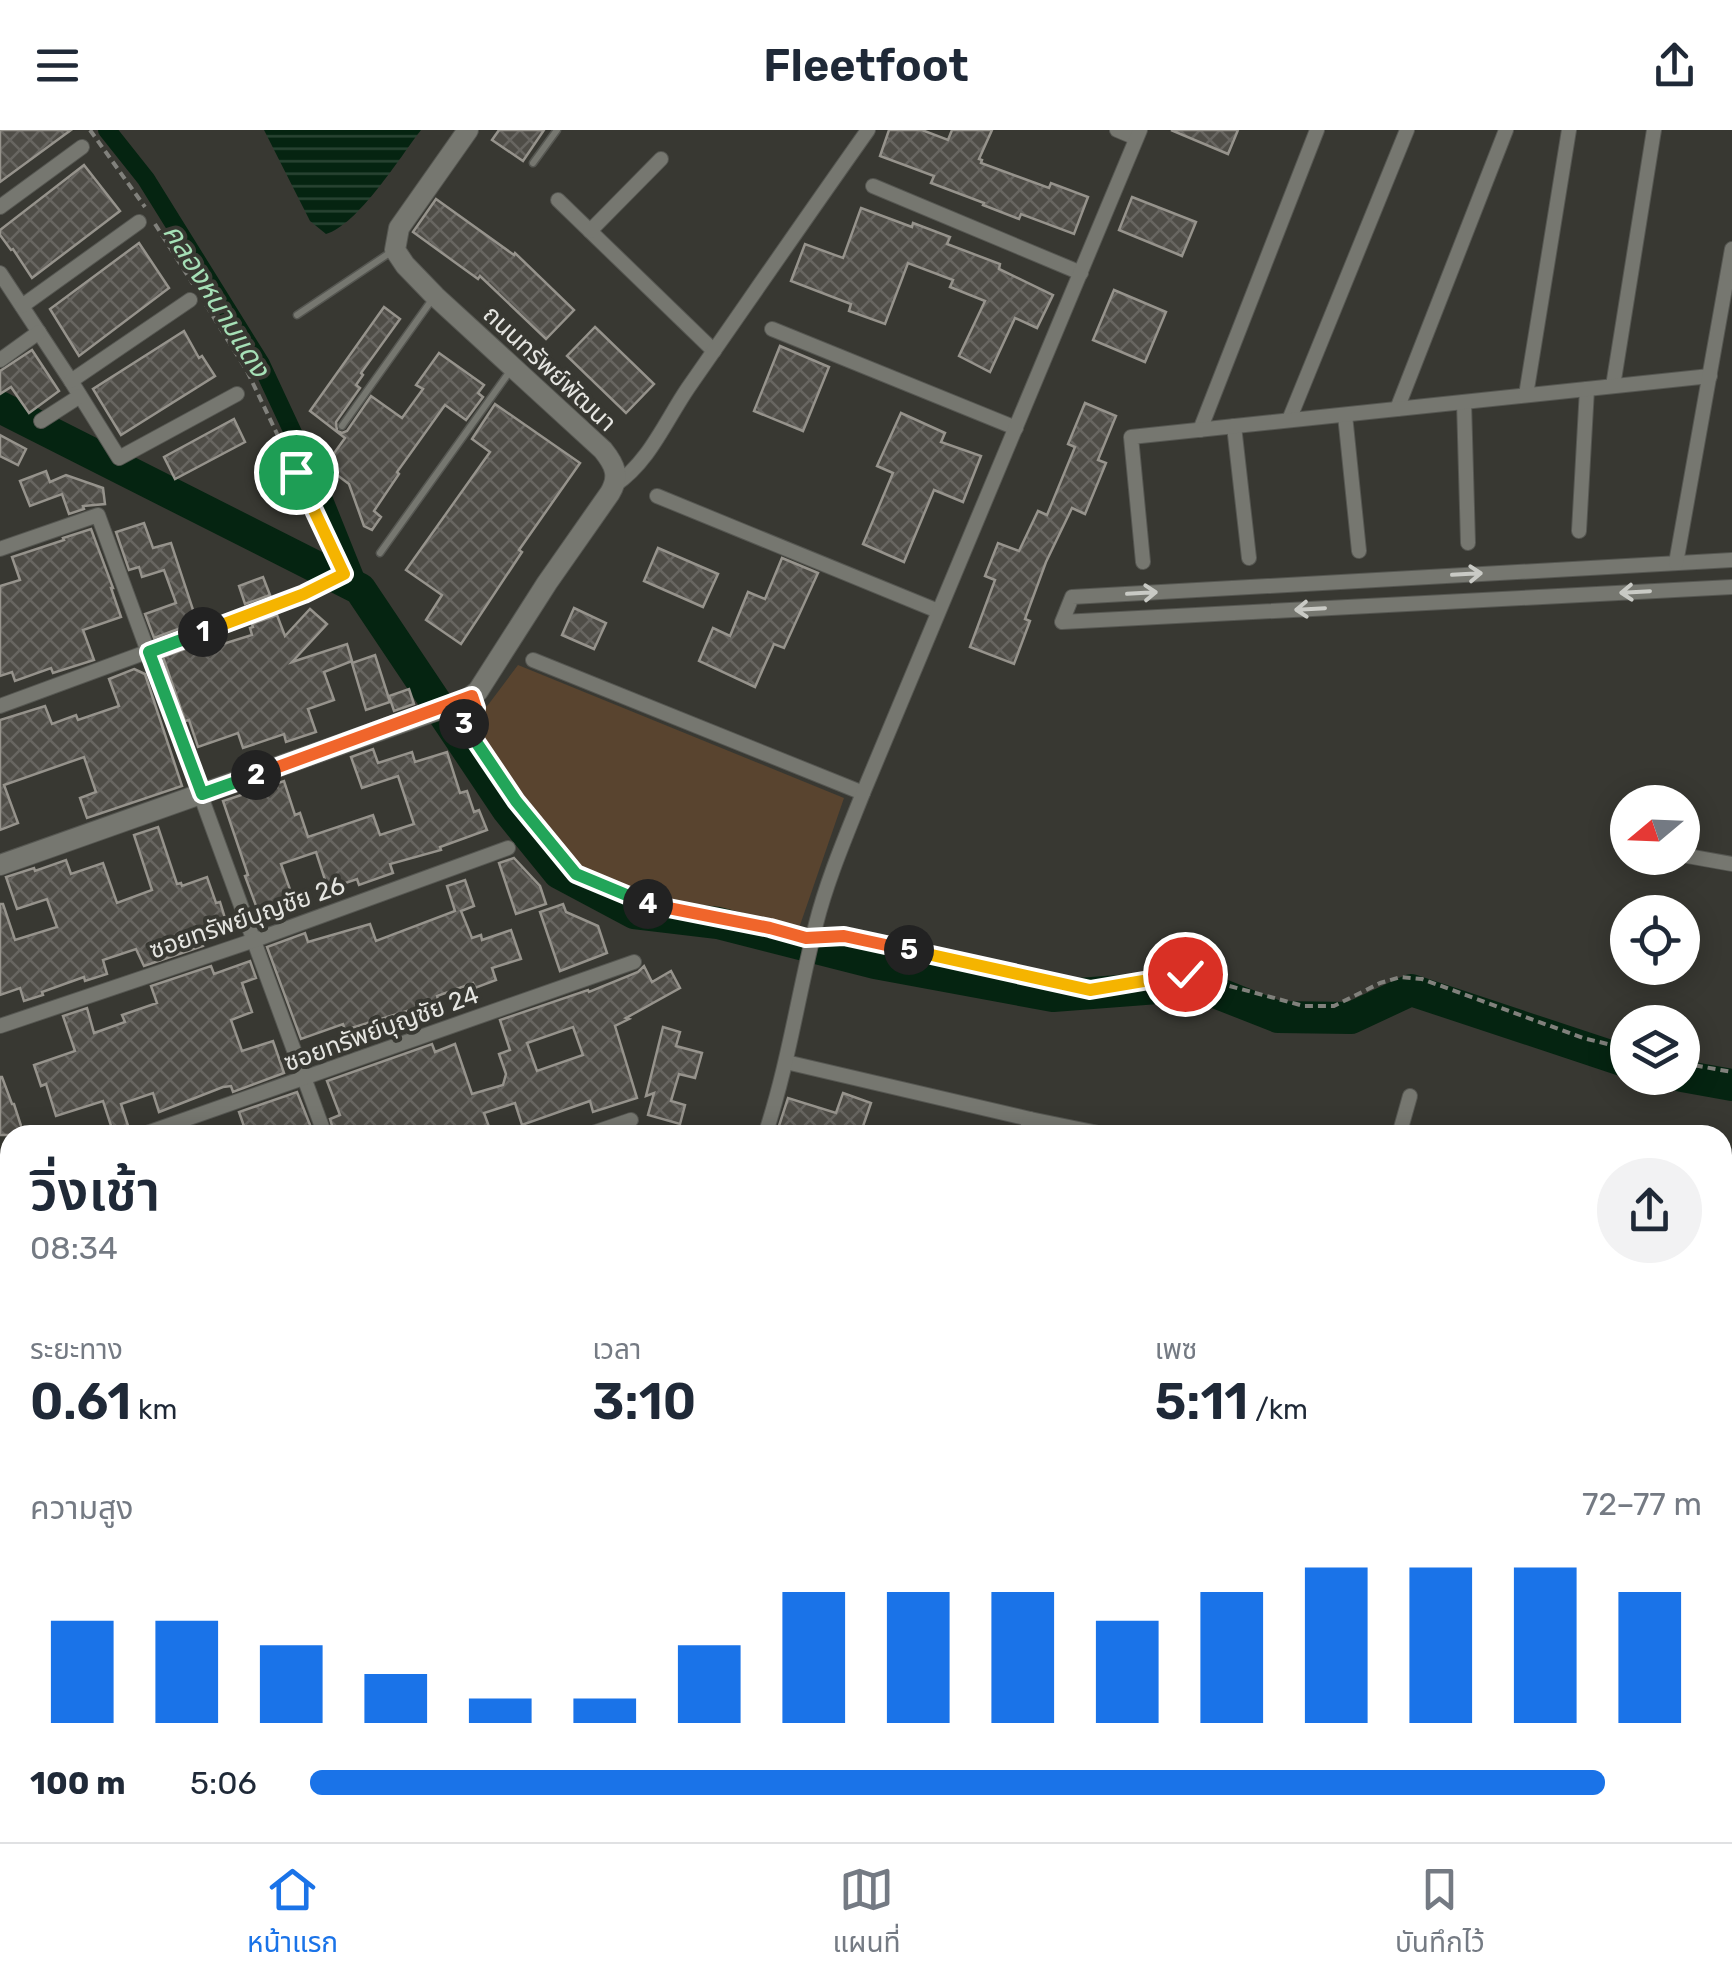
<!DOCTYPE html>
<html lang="th">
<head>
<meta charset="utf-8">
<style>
  body { margin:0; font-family:Rubik,"Noto Sans Thai",sans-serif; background:#f2f2f3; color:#1f2937; height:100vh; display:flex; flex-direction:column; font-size:38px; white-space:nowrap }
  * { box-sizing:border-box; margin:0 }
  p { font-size:32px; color:#747a83 }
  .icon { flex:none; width:55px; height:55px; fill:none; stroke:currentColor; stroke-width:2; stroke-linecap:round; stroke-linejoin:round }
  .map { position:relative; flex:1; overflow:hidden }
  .drawer { position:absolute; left:0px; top:995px; width:1732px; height:718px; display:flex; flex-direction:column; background:#fff; border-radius:30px 30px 0 0; box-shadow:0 5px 25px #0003 }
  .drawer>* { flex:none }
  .needle { width:65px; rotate:251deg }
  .tools { position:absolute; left:1610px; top:655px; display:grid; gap:20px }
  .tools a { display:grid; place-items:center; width:90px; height:90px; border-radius:50%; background:#fff; box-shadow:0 5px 25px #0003; font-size:50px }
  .pin { position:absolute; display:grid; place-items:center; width:85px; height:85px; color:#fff; margin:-42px; border:5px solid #fff; border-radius:50%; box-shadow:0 2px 10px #0007 }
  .km { position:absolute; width:50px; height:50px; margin:-25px; border-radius:50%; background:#222; color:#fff; font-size:28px; line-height:50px; text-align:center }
  .round { display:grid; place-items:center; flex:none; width:105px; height:105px; border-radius:52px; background:#f2f2f3 }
  .overview { display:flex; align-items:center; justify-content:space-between; height:170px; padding:0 30px }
  h1 { font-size:55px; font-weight:600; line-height:75px }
  .metrics { display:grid; grid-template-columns:repeat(3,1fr); gap:15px; height:170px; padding:10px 30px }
  .metrics div { display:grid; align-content:center }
  .metrics b { font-size:50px; font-weight:600 }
  .metrics small { font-size:28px; font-weight:400 }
  .metrics p { font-size:28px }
  .chart { height:280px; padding:20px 30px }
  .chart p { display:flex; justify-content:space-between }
  .chart svg { width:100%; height:180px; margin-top:10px; stroke:#1a73e8; stroke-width:6 }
  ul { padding:0 30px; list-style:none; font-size:32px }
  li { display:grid; grid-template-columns:160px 120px 1fr; align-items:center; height:75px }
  li i { height:25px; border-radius:12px; background:#1a73e8 }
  header { display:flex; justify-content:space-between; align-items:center; height:130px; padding:0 30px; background:#fff; font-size:45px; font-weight:600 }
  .menu { display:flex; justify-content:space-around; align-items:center; height:140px; border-top:2px solid #e0e1e3; background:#fff; font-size:28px; color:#747a83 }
  .menu a { display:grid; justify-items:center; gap:5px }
  .menu .on { color:#1a73e8 }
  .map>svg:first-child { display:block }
  .grass { fill:#59442f }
  .water { fill:url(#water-rules) }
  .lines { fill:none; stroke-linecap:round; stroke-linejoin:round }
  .canal { stroke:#052411; stroke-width:18 }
  .river { stroke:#052411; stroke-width:32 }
  .building { fill:url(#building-cross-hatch); stroke:#96938c; stroke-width:2.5; fill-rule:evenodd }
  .lane-casing { stroke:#565752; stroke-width:9 }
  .street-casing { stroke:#565752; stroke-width:16 }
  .secondary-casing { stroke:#565752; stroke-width:22 }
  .path { stroke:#81817c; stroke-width:4; stroke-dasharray:8 5; stroke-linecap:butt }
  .lane { stroke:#767770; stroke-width:6 }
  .street { stroke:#767770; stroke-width:14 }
  .secondary { stroke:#767770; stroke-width:20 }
  .path-bridge { stroke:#81817c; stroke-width:4; stroke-dasharray:8 5; stroke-linecap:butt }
  .oneway { stroke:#c9cac5 }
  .split-1-casing { stroke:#fff; stroke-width:20 }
  .split-2-casing { stroke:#fff; stroke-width:20 }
  .split-3-casing { stroke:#fff; stroke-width:20 }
  .split-4-casing { stroke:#fff; stroke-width:20 }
  .split-5-casing { stroke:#fff; stroke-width:20 }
  .split-6-casing { stroke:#fff; stroke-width:20 }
  .split-1 { stroke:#f5b400; stroke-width:12 }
  .split-2 { stroke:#22a559; stroke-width:12 }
  .split-3 { stroke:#f0652b; stroke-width:12 }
  .split-4 { stroke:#22a559; stroke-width:12 }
  .split-5 { stroke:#f0652b; stroke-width:12 }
  .split-6 { stroke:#f5b400; stroke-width:12 }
  .labels { text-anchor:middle; stroke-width:8; stroke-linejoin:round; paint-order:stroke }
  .street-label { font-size:25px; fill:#e5e5e1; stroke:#383832 }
  .water-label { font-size:28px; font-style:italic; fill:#a6e0b7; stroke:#383832 }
</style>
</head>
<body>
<header><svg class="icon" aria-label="menu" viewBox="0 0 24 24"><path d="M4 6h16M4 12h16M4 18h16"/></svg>Fleetfoot<svg class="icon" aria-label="share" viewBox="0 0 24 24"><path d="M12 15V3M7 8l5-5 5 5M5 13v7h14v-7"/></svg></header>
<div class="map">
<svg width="1732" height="1712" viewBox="0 0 1732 1712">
  <defs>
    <pattern id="water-rules" width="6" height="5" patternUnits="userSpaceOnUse" patternTransform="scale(2.5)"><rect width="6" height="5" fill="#052411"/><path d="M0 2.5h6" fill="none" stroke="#294433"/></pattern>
    <pattern id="building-cross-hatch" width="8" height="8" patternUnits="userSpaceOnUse" patternTransform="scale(2.5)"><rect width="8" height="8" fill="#4f4d47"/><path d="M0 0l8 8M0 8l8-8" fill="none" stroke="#686661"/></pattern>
  </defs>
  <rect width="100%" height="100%" fill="#383832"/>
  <!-- grass -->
  <path class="grass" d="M518,535L844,668L798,801L640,773L581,746L537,696L469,590L488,575Z"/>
  <!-- water -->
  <path class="water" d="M264,0H421C400,27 358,95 326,104L310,91Z"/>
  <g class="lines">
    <!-- canal -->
    <path class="canal" d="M107,0L146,49L261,234L323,367L360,459"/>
    <!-- river -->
    <g class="river">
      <path d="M0,277L360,459L508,680L559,743L634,783L718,793L875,833L1053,866L1197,855L1278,887L1351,888L1411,860L1628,932"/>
      <path d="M1682,946L1732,955"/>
    </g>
  </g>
  <!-- building -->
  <g class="building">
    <path d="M0,0H71L0,52Z"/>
    <path d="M499,0H544L523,31L492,10Z"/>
    <path d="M889,0H922L948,10L952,0H992L979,29L982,30L981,33L1049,58L1051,53L1088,67L1074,104L1021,84L1019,89L983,75L984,73L931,53L934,46L880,26Z"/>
    <path d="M1171,0H1238L1228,24Z"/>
    <path d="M84,35L120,81L32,148L13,119L11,120L0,105V100Z"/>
    <path d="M1132,67L1196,92L1182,126L1119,100Z"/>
    <path d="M436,69L514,125L515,123L574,180L546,209L480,146L478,149L413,102Z"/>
    <path d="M861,78L912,97L913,93L950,107L947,114L1000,134L999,139L1053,165L1037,198L1015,188L990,242L959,226L985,171L950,157L953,150L908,133L885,194L849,181L851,174L791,151L805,114L843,128Z"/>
    <path d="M139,113L169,158L79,226L50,179Z"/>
    <path d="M1114,160L1166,182L1145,232L1093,210Z"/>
    <path d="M384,177L400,189L361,243L363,245L356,255L360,258L336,292L337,301L342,303L347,301L371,266L402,288L423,259L416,255L439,223L484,255L478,263L483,267L466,290L445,275L397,342L399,344L374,381L381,387L372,400L364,396L349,354L325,336L345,308L310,281Z"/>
    <path d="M595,197L654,254L626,283L567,226Z"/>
    <path d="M184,201L199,228L202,226L215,246L121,305L93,259Z"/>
    <path d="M780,216L829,237L803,301L754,281Z"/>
    <path d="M32,220L59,261L29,283L11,257L0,264V241Z"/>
    <path d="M1085,273L1116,286L1098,330L1106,333L1085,384L1072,378L1046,432L1025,489L1030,491L1014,534L970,517L995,450L985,446L998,413L1019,421L1038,381L1047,385L1075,317L1068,314Z"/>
    <path d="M495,274L580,333L519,420L522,422L461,514L426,490L442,465L406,440L490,322L472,309Z"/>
    <path d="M901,283L945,303L941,312L981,326L963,372L934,360L904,432L863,414L893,343L877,336Z"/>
    <path d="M234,289L245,312L175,349L164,327Z"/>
    <path d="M0,305L26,319L18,335L0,326Z"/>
    <path d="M46,341L50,352L66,345L103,358L105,374L83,376L84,379L69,384L62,364L30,376L20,351Z"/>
    <path d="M144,393L153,418L171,413L197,492L154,508L145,484L176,473L164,440L142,447L139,437L129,440L116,402Z"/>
    <path d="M91,399L113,458H111L121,487L83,500L94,530L53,543L51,538L15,551L12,542L0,546V456L20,450L12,427L64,410L63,408Z"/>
    <path d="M658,418L718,444L703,477L644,451Z"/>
    <path d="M782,428L818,443L784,518L774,514L755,557L699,531L713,498L730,506L748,462L765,469Z"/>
    <path d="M263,447L270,465L245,474L239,456Z"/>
    <path d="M574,478L606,493L594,519L562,505Z"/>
    <path d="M310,479L327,494L292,532L347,514L352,531L324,542L334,570L308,579L316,602L286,612L284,604L243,618L238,603L198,617L189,590L185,591L163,527L204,512L207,519L252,505L250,498L253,497L252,494L277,485L285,506Z"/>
    <path d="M375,525L390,572L366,580L352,533Z"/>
    <path d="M134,539L145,544L182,656L87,688L80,668L96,662L84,627L4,655L18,693L0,700V590L45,576L52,594L76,585L78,590L119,576L109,549Z"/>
    <path d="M409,559L414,574L394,581L389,566Z"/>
    <path d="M373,619L378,633L412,622L415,632L447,622L460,663L467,661L474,682L479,680L487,700L440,717L441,720L390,734L393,743L359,755L357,749L328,759L316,722L281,734L293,768L258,781L245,746L248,745L223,671L284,651L295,685L300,683L308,707L373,685L380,705L414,694L398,646L362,658L351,627Z"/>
    <path d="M158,697L177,754L181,753L182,756L207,747L216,773L220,772L228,798L200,806L203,816L144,836L136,819L103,830L107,844L85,851L84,847L42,862L43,865L24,871L20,858L0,865V774H3L15,810L57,797L47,769L17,779L6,747L34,738L35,741L66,730L71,744L103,733L117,773L152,760L134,705Z"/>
    <path d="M514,728L540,756L546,774L516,784L499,733Z"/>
    <path d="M465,750L474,776L461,781L472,808L481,805L482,810L511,800L521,829L492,838L496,850L475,858L473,853L437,866L441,879L414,889L410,880L345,900L343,894L301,909L267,817L305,803L308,812L370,794L376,811L455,781L447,756Z"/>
    <path d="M563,774L566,782L598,796L607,823L560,841L540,782Z"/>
    <path d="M250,831L256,848L242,853L252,882L231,890L242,921L273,911L284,943L233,962L231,956L223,957L159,982L153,963L121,974L131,1005H114L103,971L56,986L46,954L41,956L34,935L75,921L63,886L87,878L94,903L125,892L122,885L157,873L151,856L211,836L214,844Z"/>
    <path d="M644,836L652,852L671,841L680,858L626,888L629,889L615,896L637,968L593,982L590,971L522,995L515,973L484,983L492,1005H335L330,989L340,985L327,951L432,914L435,922L455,914L472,964L503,955L506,944L499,924L510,920L500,890L588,860L589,862L638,842ZM573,897L583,925L537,941L527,913Z"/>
    <path d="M663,897L680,902L676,916L702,923L695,948L679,944L671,971L685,975L680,994L648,985L654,963L646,966Z"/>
    <path d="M0,947H2L12,974H14L24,1005H0Z"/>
    <path d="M297,962L314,1005H247L239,982Z"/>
    <path d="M843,963L871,973L860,1005H776L788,968L836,983Z"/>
  </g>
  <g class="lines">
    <defs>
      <g id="lane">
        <path d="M533,33L557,0"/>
        <path d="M297,185L391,122"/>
        <path d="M342,296L431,171"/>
        <path d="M380,423L510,241"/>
      </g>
      <g id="street">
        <path d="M1117,0L1136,8"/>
        <path d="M873,56L1081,143"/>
        <path d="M558,70L714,221"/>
        <path d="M0,77L82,17"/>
        <path d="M590,101L661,29"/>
        <path d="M0,143L71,251L119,328L237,264"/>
        <path d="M22,176L139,92"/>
        <path d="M772,199L1016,298"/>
        <path d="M0,230L39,202"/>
        <path d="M71,251L190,170"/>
        <path d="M1613,256L1654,0"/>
        <path d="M1526,265L1569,0"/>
        <path d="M1464,272L1468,413"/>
        <path d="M1397,279L1506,0"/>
        <path d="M1345,285L1359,421"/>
        <path d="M1289,290L1407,0"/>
        <path d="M41,291L80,266"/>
        <path d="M1234,296L1249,428"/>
        <path d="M1200,300L1317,0"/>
        <path d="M615,355C649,332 665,292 688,258C748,172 807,86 868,0"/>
        <path d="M657,366L938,481"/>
        <path d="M1579,401L1587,259"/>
        <path d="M0,419L98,385L325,1005"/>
        <path d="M1732,430L1072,467L1062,492L1732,457"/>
        <path d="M1143,432L1131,307L1710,246"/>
        <path d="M1676,433L1732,119"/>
        <path d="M533,530L863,663"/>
        <path d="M0,576L304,464"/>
        <path d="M1682,725L1732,734"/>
        <path d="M0,896L255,810L508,718"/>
        <path d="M786,932L1030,989"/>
        <path d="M141,1005L634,832"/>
        <path d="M587,1005L631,990"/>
        <path d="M765,1005C788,936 798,865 816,794C827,750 846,706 863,663L1140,0"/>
        <path d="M1025,1005L1030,989L1108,1005"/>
        <path d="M1399,1005L1410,966"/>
        <path d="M0,1053L10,1050"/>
        <path d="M1722,1186L1732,1189"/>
        <path d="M0,1209L10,1205"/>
        <path d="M1722,1305L1732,1272"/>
        <path d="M0,1371L10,1367"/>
        <path d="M0,1525L10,1522"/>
        <path d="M0,1687L10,1684"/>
        <path d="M204,1702L215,1712"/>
        <path d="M369,1702L380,1712"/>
        <path d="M532,1702L542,1712"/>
        <path d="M906,1702L924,1712"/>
        <path d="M1670,1702L1702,1712"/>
        <path d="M786,1712L795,1702"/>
      </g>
      <g id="secondary">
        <path d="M0,735L466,570L478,561L547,453L610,363C620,346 615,335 603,320L435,166L405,135L395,120L399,98L468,0"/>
        <path d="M0,1706L2,1712"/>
      </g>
    </defs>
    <!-- lane casing -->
    <use href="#lane" class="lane-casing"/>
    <!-- street casing -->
    <use href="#street" class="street-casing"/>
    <!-- secondary casing -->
    <use href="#secondary" class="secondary-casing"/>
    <!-- path -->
    <g class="path">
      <path d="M90,0L145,77"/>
      <path d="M155,94L193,154"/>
      <path d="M206,175L247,241L344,444L316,458"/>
      <path d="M1682,933L1732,942"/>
    </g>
    <!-- lane -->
    <use href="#lane" class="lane"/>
    <!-- street -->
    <use href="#street" class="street"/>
    <!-- secondary -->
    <use href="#secondary" class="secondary"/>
    <!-- path-bridge -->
    <path class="path-bridge" d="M472,566L476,578L465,583L462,590L516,671L576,744L640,773L770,798L805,809L844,806L1090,860L1185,844L1304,876H1334L1380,853L1401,847L1422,849L1583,908L1628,919"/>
  </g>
  <!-- one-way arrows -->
  <defs><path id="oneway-shaft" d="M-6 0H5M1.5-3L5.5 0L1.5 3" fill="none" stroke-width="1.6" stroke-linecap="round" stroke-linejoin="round" transform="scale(2.5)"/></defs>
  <g class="oneway">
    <use href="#oneway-shaft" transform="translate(1467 444) rotate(-3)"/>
    <use href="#oneway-shaft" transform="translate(1635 462) rotate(177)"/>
    <use href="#oneway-shaft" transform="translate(1142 463) rotate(-3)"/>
    <use href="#oneway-shaft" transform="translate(1310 479) rotate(177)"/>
  </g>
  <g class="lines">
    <defs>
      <path id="split-1" d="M203,502L304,464L344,444L296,342"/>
      <path id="split-2" d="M203,502L149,522L202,664L256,645"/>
      <path id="split-3" d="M256,645L472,566L476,578L462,586L464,594"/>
      <path id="split-4" d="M464,594L516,671L576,744L648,774"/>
      <path id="split-5" d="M648,774L770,798L806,808L844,806L909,820"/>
      <path id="split-6" d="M909,820L1090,860L1185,844"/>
    </defs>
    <!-- split-1 casing -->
    <use href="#split-1" class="split-1-casing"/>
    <!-- split-2 casing -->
    <use href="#split-2" class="split-2-casing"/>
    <!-- split-3 casing -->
    <use href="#split-3" class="split-3-casing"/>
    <!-- split-4 casing -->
    <use href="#split-4" class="split-4-casing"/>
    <!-- split-5 casing -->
    <use href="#split-5" class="split-5-casing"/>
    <!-- split-6 casing -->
    <use href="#split-6" class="split-6-casing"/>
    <!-- split-1 -->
    <use href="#split-1" class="split-1"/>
    <!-- split-2 -->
    <use href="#split-2" class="split-2"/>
    <!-- split-3 -->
    <use href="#split-3" class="split-3"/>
    <!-- split-4 -->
    <use href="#split-4" class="split-4"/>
    <!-- split-5 -->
    <use href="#split-5" class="split-5"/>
    <!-- split-6 -->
    <use href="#split-6" class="split-6"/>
  </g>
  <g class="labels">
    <!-- street labels -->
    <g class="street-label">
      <text transform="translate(550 238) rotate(43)" y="9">ถนนทรัพย์พัฒนา</text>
      <text transform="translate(247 787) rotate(-19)" y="9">ซอยทรัพย์บุญชัย 26</text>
      <text transform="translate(381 898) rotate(-20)" y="9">ซอยทรัพย์บุญชัย 24</text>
    </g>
    <!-- water labels -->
    <g class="water-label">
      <text transform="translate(217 170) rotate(58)" y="10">คลองหนามแดง</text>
    </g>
  </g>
</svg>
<div class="tools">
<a><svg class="needle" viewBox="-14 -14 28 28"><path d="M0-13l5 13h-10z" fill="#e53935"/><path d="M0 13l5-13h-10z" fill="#747a83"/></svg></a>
<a><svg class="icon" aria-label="locate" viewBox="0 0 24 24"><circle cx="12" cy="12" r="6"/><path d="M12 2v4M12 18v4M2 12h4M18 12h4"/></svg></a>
<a><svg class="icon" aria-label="layers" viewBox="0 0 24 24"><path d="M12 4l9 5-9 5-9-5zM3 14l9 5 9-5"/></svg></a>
</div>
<div class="pin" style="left:296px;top:342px;background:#1e9e55"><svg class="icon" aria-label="arrive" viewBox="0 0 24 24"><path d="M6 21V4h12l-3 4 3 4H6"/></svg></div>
<div class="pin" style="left:1185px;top:844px;background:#d93025"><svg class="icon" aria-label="check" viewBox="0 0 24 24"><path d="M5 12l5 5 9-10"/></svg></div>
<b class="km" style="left:203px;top:502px">1</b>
<b class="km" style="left:256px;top:645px">2</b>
<b class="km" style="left:464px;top:594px">3</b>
<b class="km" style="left:648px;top:774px">4</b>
<b class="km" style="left:909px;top:820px">5</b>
<section class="drawer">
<div class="overview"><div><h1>วิ่งเช้า</h1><p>08:34</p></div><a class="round"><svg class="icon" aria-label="share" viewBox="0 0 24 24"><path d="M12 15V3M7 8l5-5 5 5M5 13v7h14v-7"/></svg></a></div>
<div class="metrics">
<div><p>ระยะทาง</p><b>0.61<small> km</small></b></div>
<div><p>เวลา</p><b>3:10</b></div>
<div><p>เพซ</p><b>5:11<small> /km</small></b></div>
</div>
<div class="chart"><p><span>ความสูง</span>72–77 m</p>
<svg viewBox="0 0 160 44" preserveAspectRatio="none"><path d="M5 44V19M15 44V19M25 44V25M35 44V32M45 44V38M55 44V38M65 44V25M75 44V12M85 44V12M95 44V12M105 44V19M115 44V12M125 44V6M135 44V6M145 44V6M155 44V12"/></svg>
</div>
<ul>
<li><b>100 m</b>5:06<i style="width:93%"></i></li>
</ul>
</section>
</div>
<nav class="menu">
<a class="on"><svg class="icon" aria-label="home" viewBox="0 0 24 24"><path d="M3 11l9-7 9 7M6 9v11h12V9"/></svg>หน้าแรก</a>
<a><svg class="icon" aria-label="map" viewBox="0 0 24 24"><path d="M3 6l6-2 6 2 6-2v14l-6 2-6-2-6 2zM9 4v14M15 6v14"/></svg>แผนที่</a>
<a><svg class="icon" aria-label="saved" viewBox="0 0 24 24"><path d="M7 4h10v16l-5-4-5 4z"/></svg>บันทึกไว้</a>
</nav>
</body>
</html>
